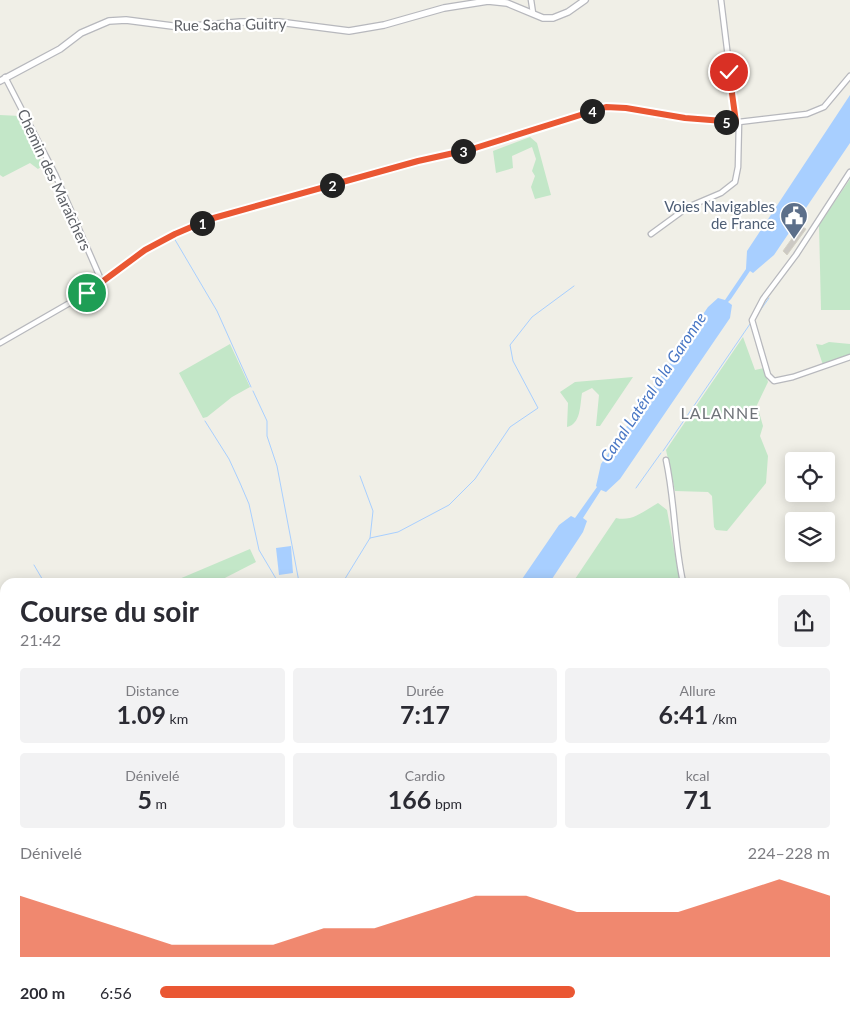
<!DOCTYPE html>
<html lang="fr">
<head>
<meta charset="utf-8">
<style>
  body { margin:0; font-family:Lato,sans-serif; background:#f2f2f3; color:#2b2b33; height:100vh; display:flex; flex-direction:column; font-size:19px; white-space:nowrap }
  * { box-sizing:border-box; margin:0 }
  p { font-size:16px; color:#7c7c81 }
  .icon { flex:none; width:28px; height:28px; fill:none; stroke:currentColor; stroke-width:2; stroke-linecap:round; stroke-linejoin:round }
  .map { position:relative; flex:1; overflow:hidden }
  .drawer { position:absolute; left:0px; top:578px; width:850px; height:442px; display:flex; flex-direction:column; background:#fff; border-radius:15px 15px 0 0; box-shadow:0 2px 12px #0003 }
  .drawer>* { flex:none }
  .buttons { position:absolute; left:785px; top:452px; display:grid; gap:10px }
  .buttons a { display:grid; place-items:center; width:50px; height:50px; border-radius:5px; background:#fff; box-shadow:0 2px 12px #0003; font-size:25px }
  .pin { position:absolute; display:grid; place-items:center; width:42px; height:42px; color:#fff; margin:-21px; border:2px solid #fff; border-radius:50%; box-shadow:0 1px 5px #0007 }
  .km { position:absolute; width:25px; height:25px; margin:-12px; border-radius:50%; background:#222; color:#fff; font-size:14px; line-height:25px; text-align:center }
  .round { display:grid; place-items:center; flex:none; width:52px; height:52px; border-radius:5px; background:#f2f2f3 }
  .overview { display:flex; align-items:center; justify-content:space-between; height:85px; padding:0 20px }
  h1 { font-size:28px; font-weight:700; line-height:38px }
  .figures { display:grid; grid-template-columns:repeat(3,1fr); gap:8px; height:85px; padding:5px 20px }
  .figures div { display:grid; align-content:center; border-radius:5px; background:#f2f2f3; text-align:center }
  .figures b { font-size:25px; font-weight:700 }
  .figures small { font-size:14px; font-weight:400 }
  .figures p { font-size:14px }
  .chart { height:140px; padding:10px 20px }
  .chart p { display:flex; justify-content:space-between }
  .chart svg { width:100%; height:90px; margin-top:5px; fill:#ea5733; opacity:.7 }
  ul { padding:0 20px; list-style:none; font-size:16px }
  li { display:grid; grid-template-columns:80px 60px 1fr; align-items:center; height:38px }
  li i { height:12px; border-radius:6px; background:#ea5733 }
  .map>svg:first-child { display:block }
  .green { fill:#c3e7c8 }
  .water { fill:#a8cfff }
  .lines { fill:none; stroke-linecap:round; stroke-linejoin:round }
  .stream { stroke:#a8cfff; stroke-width:1 }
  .building { fill:#ccc9c4; stroke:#d5d2c5 }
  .minor-casing { stroke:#b7b8bd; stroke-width:7 }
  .tertiary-casing { stroke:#b7b8bd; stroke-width:8 }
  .minor { stroke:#fff; stroke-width:4.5 }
  .tertiary { stroke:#fff; stroke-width:5.5 }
  .route-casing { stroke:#fff; stroke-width:10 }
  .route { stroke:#ea5733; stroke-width:6 }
  .labels { text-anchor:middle; stroke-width:4.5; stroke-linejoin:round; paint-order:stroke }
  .street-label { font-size:15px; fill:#5e6167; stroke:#fff }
  .service-label { font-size:15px; fill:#4e5e75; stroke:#fff; text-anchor:end }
  .water-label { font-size:16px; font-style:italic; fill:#4876c4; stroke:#fff }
  .neighbourhood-label { font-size:16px; letter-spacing:1px; fill:#6f7379; stroke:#fff }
</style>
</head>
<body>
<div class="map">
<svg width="850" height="1020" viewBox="0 0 850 1020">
  <rect width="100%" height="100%" fill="#f0efe7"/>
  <!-- green -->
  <g class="green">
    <path d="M0,115L20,116L43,165L38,169L30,163L3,177L0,175Z"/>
    <path d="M530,137L537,143L551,195L535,199L531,187L535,176L532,171L536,159L532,147L512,156L513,168L496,173L493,151Z"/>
    <path d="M850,179V310H821L819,225Z"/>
    <path d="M743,337L755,370L764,368L768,382L757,405L763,426L760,436L768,456L766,483L727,531L716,530L714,527L712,496L708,492L675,491L666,450Z"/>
    <path d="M829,342L850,344V355L823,365L816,344L822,345Z"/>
    <path d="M230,344L250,387L232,397L207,417L203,418L179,373Z"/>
    <path d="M633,377L600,426H596L599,395L592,388L582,393C580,405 581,424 567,427L568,403L560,392L575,382Z"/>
    <path d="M658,503L667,510L680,582H573L616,518C632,522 644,511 658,503Z"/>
    <path d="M250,549L256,562L217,582H172Z"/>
    <path d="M5,772V823H0V774Z"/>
    <path d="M204,1015H283L285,1020H205Z"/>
  </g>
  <!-- water -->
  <g class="water">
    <path d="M850,95V143L774,255L753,273L750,271L731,299L728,302L732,305L730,318L620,479L606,492L601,490L583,518L587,521L583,532L550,582H520L559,525L571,516L575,518L597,487L596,486L601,464L708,307L718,298L725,300L746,269L747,251Z"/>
    <path d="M291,546L293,573L279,575L276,548Z"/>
  </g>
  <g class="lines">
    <!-- stream -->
    <g class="stream">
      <path d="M174,238L217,311L251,387"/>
      <path d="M759,312L769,298"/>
      <path d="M253,391L267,421V436L277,466L299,582"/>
      <path d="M205,421L229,459L240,483L249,504L259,550L278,582"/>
      <path d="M663,451L750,324"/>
      <path d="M360,476L373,511L370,538"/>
      <path d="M636,488L661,453"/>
      <path d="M34,565L44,582"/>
      <path d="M343,582L370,538L398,532L449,505L475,479L510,427L538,408L513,361L510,345L532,317L574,286"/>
      <path d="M0,803H5"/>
      <path d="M0,926L5,931"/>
      <path d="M0,968L5,967"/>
      <path d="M442,1015L461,1020"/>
      <path d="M361,1020L380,1015"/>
      <path d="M576,1020L612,1016L641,1020"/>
    </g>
  </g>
  <!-- building -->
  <path class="building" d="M801,226L806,229L787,255L783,251Z"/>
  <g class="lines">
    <defs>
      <g id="minor">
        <path d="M531,0L533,13"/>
        <path d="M721,0L736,122"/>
        <path d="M5,77L55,174L102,282"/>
        <path d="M850,172L796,255L763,299L752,320L768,375L774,381L793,377L850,357"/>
        <path d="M651,234L688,207L721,193L735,182L738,167L739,122"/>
        <path d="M0,343L87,293L145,250L175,234L211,219L418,161L472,149L606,107H618L665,116L722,122H739L807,114L824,107L850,76"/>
        <path d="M666,460C675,501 674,542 683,582"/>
        <path d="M845,645L850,644"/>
        <path d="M845,791L850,790"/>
        <path d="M0,854L5,855"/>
        <path d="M0,863L5,861"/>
        <path d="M200,1015L201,1020"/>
        <path d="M485,1015V1020"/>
      </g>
      <path id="tertiary" d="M0,81L60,49L81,33L109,21L126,20L180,27L241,22H279L349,31L384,25L444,8L488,1L507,3L543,18H553L568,12L585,0"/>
    </defs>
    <!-- minor casing -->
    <use href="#minor" class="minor-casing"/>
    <!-- tertiary casing -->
    <use href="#tertiary" class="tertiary-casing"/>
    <!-- minor -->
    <use href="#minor" class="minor"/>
    <!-- tertiary -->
    <use href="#tertiary" class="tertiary"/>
  </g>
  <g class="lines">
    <defs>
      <path id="route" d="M87,293L145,250L175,234L210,219L418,161L472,149L606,107L626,108L685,118L736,122L729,72"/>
    </defs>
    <!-- route casing -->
    <use href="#route" class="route-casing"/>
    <!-- route -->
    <use href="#route" class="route"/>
  </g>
  <!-- icons -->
  <defs>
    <symbol id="civic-pin" viewBox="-11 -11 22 30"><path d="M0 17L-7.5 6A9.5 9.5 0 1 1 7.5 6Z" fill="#5c6f8a" stroke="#fff"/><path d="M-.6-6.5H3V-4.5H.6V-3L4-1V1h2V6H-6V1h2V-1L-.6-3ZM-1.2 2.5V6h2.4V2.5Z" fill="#fff"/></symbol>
  </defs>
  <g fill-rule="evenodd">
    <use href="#civic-pin" x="778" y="200" width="32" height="43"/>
  </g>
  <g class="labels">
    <!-- street labels -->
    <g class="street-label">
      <text transform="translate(230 25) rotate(-1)" y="5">Rue Sacha Guitry</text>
      <text transform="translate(54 180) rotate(65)" y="5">Chemin des Maraîchers</text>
    </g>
    <!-- service labels -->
    <g class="service-label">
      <text x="775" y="212">Voies Navigables<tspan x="775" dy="17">de France</tspan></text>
    </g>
    <!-- water labels -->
    <g class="water-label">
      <text transform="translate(653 387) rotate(-56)" y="6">Canal Latéral à la Garonne</text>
    </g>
    <!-- neighbourhood labels -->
    <g class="neighbourhood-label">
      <text x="720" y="419">LALANNE</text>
    </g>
  </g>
</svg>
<div class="buttons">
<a><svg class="icon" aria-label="locate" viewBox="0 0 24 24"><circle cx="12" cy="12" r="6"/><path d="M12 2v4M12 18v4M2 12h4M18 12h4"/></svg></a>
<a><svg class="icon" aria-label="layers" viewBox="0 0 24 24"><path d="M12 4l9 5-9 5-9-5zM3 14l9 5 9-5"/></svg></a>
</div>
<div class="pin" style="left:87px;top:293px;background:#1e9e55"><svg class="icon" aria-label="arrive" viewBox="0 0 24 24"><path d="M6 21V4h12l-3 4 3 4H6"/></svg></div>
<div class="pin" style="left:729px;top:72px;background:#d93025"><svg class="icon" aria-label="check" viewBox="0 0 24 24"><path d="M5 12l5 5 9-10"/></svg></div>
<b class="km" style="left:202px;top:223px">1</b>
<b class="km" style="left:332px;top:185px">2</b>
<b class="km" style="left:463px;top:151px">3</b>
<b class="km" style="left:592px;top:111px">4</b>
<b class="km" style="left:726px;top:122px">5</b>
<section class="drawer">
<div class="overview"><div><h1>Course du soir</h1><p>21:42</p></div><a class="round"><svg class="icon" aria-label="share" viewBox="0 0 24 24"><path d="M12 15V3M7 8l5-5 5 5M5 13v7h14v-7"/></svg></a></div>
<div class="figures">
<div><p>Distance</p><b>1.09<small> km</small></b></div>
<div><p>Durée</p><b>7:17</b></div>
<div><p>Allure</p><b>6:41<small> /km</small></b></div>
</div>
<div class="figures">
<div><p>Dénivelé</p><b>5<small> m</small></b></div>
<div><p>Cardio</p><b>166<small> bpm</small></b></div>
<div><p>kcal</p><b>71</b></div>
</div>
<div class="chart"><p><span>Dénivelé</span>224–228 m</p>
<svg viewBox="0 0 160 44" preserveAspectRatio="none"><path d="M0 44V14L10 22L20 30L30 38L40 38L50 38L60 30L70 30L80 22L90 14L100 14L110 22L120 22L130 22L140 14L150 6L160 14V44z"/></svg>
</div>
<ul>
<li><b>200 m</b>6:56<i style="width:62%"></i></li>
</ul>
</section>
</div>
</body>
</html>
